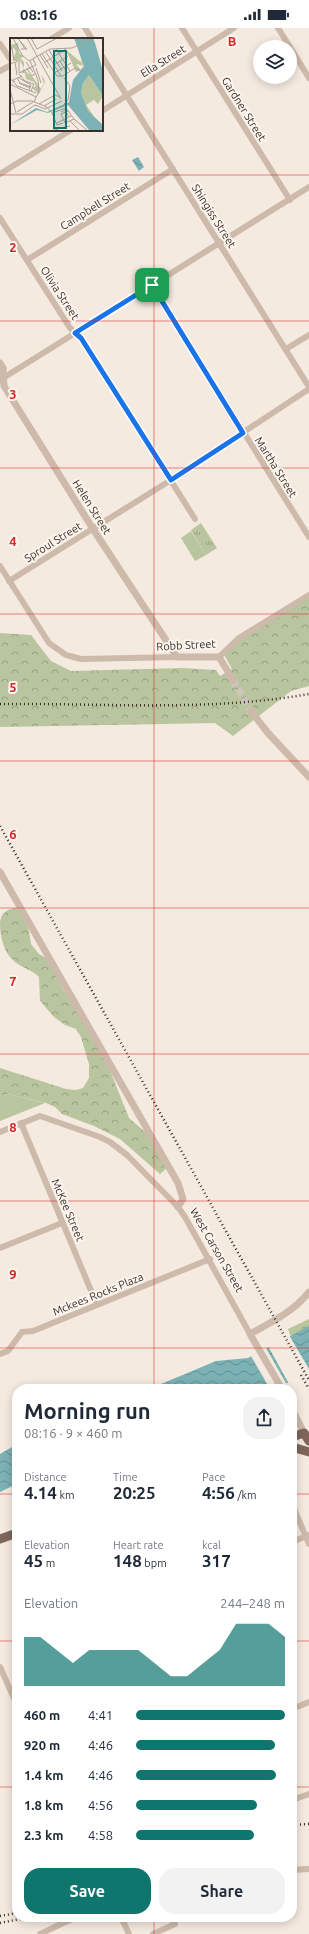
<!DOCTYPE html>
<html lang="en">
<head>
<meta charset="utf-8">
<style>
  body { margin:0; font-family:Ubuntu,sans-serif; background:#f2f2f3; color:#1f2937; height:100vh; display:flex; flex-direction:column; font-size:15px; white-space:nowrap }
  * { box-sizing:border-box; margin:0 }
  p { font-size:13px; color:#747a83 }
  .icon { flex:none; width:22px; height:22px; fill:none; stroke:currentColor; stroke-width:2; stroke-linecap:round; stroke-linejoin:round }
  .map { position:relative; flex:1; overflow:hidden }
  .panel { position:absolute; left:12px; top:1356px; width:285px; height:538px; display:flex; flex-direction:column; background:#fff; border-radius:16px; box-shadow:0 2px 10px #0003 }
  .panel>* { flex:none }
  .buttons { position:absolute; left:253px; top:12px; display:grid; gap:8px }
  .buttons a { display:grid; place-items:center; width:44px; height:44px; border-radius:50%; background:#fff; box-shadow:0 2px 10px #0003; font-size:20px }
  .pin { position:absolute; display:grid; place-items:center; width:34px; height:34px; color:#fff; margin:-17px; border-radius:8px; box-shadow:0 2px 6px #0006 }
  .round { display:grid; place-items:center; flex:none; width:42px; height:42px; border-radius:16px; background:#f2f2f3 }
  .summary { display:flex; align-items:center; justify-content:space-between; height:68px; padding:0 12px }
  h1 { font-size:22px; font-weight:700; line-height:30px }
  .metrics { display:grid; grid-template-columns:repeat(3,1fr); gap:6px; height:68px; padding:4px 12px }
  .metrics div { display:grid; align-content:center }
  .metrics b { font-size:17px; font-weight:700 }
  .metrics small { font-size:11px; font-weight:400 }
  .metrics p { font-size:11px }
  .chart { height:112px; padding:8px 12px }
  .chart p { display:flex; justify-content:space-between }
  .chart svg { width:100%; height:72px; margin-top:4px; fill:#0f766e; opacity:.7 }
  .cta { display:flex; gap:8px; margin-top:auto; padding:8px 12px }
  .cta a { flex:1; height:46px; border-radius:16px; background:#0f766e; color:#fff; font-size:16px; font-weight:700; line-height:46px; text-align:center }
  .cta a+a { background:#f2f2f3; color:#1f2937 }
  ul { padding:0 12px; list-style:none; font-size:13px }
  li { display:grid; grid-template-columns:64px 48px 1fr; align-items:center; height:30px }
  li i { height:10px; border-radius:5px; background:#0f766e }
  .status { display:flex; justify-content:space-between; align-items:center; height:28px; padding:0 20px; background:#fff; direction:ltr }
  .status svg { height:11px; fill:currentColor }
  .map>svg:first-child { display:block }
  .green { fill:#b9c59e }
  .forest { fill:url(#forest-crowns) }
  .park { fill:url(#park-tufts) }
  .water { fill:url(#water-waves) }
  .pier { fill:#f5eae0 }
  .lines { fill:none; stroke-linecap:round; stroke-linejoin:round }
  .tertiary-tunnel { stroke:#d0c5bc; stroke-width:7; stroke-dasharray:7 3.5; stroke-linecap:butt }
  .minor { stroke:#cebaaa; stroke-width:6 }
  .tertiary { stroke:#cebaaa; stroke-width:7 }
  .primary { stroke:#7e665a; stroke-width:9 }
  .rail { stroke:#3b2f2a; stroke-width:2.5; stroke-dasharray:1 3; stroke-linecap:butt }
  .route-casing { stroke:#fff; stroke-width:8 }
  .route { stroke:#1a73e8; stroke-width:5 }
  .grid { fill:none; stroke:#d62828; stroke-width:1; stroke-opacity:0.55 }
  .labels { text-anchor:middle; stroke-width:4; stroke-linejoin:round; paint-order:stroke }
  .street-label { font-size:11px; fill:#3b2f2a; stroke:#fbf5ed }
  .inset-road { fill:none; stroke:#ab9f97; stroke-width:1 }
  .view { fill:#0f766e; fill-opacity:0.15; stroke:#0f766e; stroke-width:2 }
  .inset-edge { fill:none; stroke:#3b2f2a; stroke-width:2 }
  .grid-label { font-size:13px; text-anchor:middle; font-weight:bold; fill:#d62828; stroke:#fbf5ed; stroke-width:4; stroke-linejoin:round; paint-order:stroke }
</style>
</head>
<body>
<div class="status"><b>08:16</b><svg viewBox="0 0 49 12"><path d="M0 12V9h3v3zM5 12V6h3v6zM10 12V3h3v9zM15 12V0h3v12zM26 1h20v11H26zM47 4h2v5h-2z"/></svg></div>
<div class="map">
<svg width="309" height="1906" viewBox="0 0 309 1906">
  <defs>
    <pattern id="forest-crowns" width="20" height="18" patternUnits="userSpaceOnUse"><rect width="20" height="18" fill="#b9c59e"/><path d="M2 6a3 3 0 1 1 6 0M12 15a3 3 0 1 1 6 0" fill="none" stroke="#98a081"/></pattern>
    <pattern id="park-tufts" width="24" height="20" patternUnits="userSpaceOnUse"><rect width="24" height="20" fill="#b9c59e"/><path d="M3 7l-1-3M5 7V3M7 7l1-3M15 17l-1-3M17 17v-4M19 17l1-3" fill="none" stroke="#98a081"/></pattern>
    <pattern id="water-waves" width="16" height="10" patternUnits="userSpaceOnUse"><rect width="16" height="10" fill="#7cb2b4"/><path d="M0 5q4-4 8 0t8 0" fill="none" stroke="#679193"/></pattern>
  </defs>
  <rect width="100%" height="100%" fill="#f5eae0"/>
  <!-- green -->
  <g class="green">
    <path d="M191,503L206,527L195,533L181,510Z"/>
    <path d="M8,1066L45,1075L0,1093V1068Z"/>
  </g>
  <!-- forest -->
  <g class="forest">
    <path d="M309,567V658L291,663L233,708L215,695L0,699V605L31,607L51,633L71,643L182,640L216,642L220,648L232,641L223,625L227,620Z"/>
    <path d="M16,880L23,887L29,903L31,916L39,926L51,933L62,960L101,1020L129,1090L151,1109L168,1139L160,1146L120,1111L94,1098L62,1086L55,1079L46,1075L8,1066L0,1068V1040L66,1061L76,1062L83,1060L89,1050V1036L81,1009L76,1001L65,997L54,989L40,973L39,949C32,942 23,940 15,934C4,925 0,910 0,895C1,885 7,881 16,880Z"/>
    <path d="M309,1291V1306L290,1307L288,1301Z"/>
  </g>
  <!-- park -->
  <path class="park" d="M201,495L217,520L206,527L191,502Z"/>
  <!-- water -->
  <g class="water">
    <path d="M138,129L144,139L139,143L132,132Z"/>
    <path d="M309,1298V1348L269,1361H149L216,1333L248,1330Z"/>
    <path d="M17,1416V1456L0,1464V1426Z"/>
  </g>
  <!-- pier -->
  <g class="pier">
    <path d="M289,1307L309,1341V1349L289,1356L268,1318L279,1312L298,1348L279,1312Z"/>
    <path d="M266,1320L287,1357L270,1361L251,1328Z"/>
  </g>
  <g class="lines">
    <!-- tertiary-tunnel -->
    <path class="tertiary-tunnel" d="M233,652L251,683"/>
    <!-- minor -->
    <g class="minor">
      <path d="M85,0L92,11"/>
      <path d="M182,0L290,172"/>
      <path d="M278,0L290,19"/>
      <path d="M51,11L69,0"/>
      <path d="M0,16L11,32"/>
      <path d="M290,19L309,50"/>
      <path d="M102,28L309,359"/>
      <path d="M0,43L11,37"/>
      <path d="M102,83L234,0"/>
      <path d="M0,146L71,102"/>
      <path d="M0,190L70,300L81,310L195,491"/>
      <path d="M27,232L173,141"/>
      <path d="M152,257L309,509"/>
      <path d="M286,321L309,307"/>
      <path d="M0,352L309,159"/>
      <path d="M0,538L49,615L66,627L81,631L177,629"/>
      <path d="M9,553L171,452L309,361"/>
      <path d="M219,629L239,610L309,567"/>
      <path d="M21,1095L97,1277"/>
      <path d="M0,1104L40,1088L100,1109L110,1114L127,1127L178,1179L185,1189L250,1306"/>
      <path d="M0,1220L62,1195"/>
      <path d="M0,1326L8,1323L22,1304L33,1303L210,1231"/>
      <path d="M292,1476L309,1516"/>
      <path d="M292,1514L309,1507"/>
      <path d="M0,1639L17,1677"/>
      <path d="M292,1681L309,1674"/>
      <path d="M292,1772L309,1766"/>
      <path d="M292,1842L309,1841"/>
      <path d="M121,1889L129,1906"/>
      <path d="M40,1906L76,1889"/>
      <path d="M153,1906L175,1896L172,1889"/>
    </g>
    <!-- tertiary -->
    <g class="tertiary">
      <path d="M0,335L3,340L4,358L93,501L177,629H219L233,652"/>
      <path d="M251,683L268,705L309,749"/>
      <path d="M0,844L178,1155L183,1171L178,1179"/>
      <path d="M282,1361L250,1306C272,1294 293,1284 309,1264"/>
      <path d="M292,1381L304,1405"/>
    </g>
    <!-- primary -->
    <g class="primary">
      <path d="M292,1409L304,1405L309,1413"/>
      <path d="M292,1419L309,1424"/>
      <path d="M0,1511L17,1505"/>
    </g>
    <!-- rail -->
    <g class="rail">
      <path d="M0,676C103,675 207,684 309,666"/>
      <path d="M0,798L309,1352"/>
      <path d="M301,1347L309,1361"/>
      <path d="M292,1797L309,1796"/>
      <path d="M0,1888L17,1885"/>
      <path d="M0,1895L30,1889"/>
    </g>
  </g>
  <g class="lines">
    <defs>
      <path id="route" d="M152,257L243,405L171,452L81,310L75,305Z"/>
    </defs>
    <!-- route casing -->
    <use href="#route" class="route-casing"/>
    <!-- route -->
    <use href="#route" class="route"/>
  </g>
  <!-- grid -->
  <path class="grid" d="M154,0V1361M0,147H309M0,293H309M0,440H309M0,586H309M0,733H309M0,880H309M0,1026H309M0,1173H309M0,1320H309M0,1466H17M292,1466H309M0,1613H17M292,1613H309M0,1759H17M292,1759H309M154,1889V1906"/>
  <g class="labels">
    <!-- street labels -->
    <g class="street-label">
      <text transform="translate(163 33) rotate(-32)" y="4">Ella Street</text>
      <text transform="translate(244 81) rotate(58)" y="4">Gardner Street</text>
      <text transform="translate(95 178) rotate(-32)" y="4">Campbell Street</text>
      <text transform="translate(214 188) rotate(58)" y="4">Shingiss Street</text>
      <text transform="translate(60 265) rotate(57)" y="4">Olivia Street</text>
      <text transform="translate(276 439) rotate(58)" y="4">Martha Street</text>
      <text transform="translate(92 479) rotate(58)" y="4">Helen Street</text>
      <text transform="translate(53 514) rotate(-32)" y="4">Sproul Street</text>
      <text transform="translate(186 617) rotate(-3)" y="4">Robb Street</text>
      <text transform="translate(68 1182) rotate(67)" y="4">McKee Street</text>
      <text transform="translate(217 1222) rotate(60)" y="4">West Carson Street</text>
      <text transform="translate(98 1266) rotate(-22)" y="4">Mckees Rocks Plaza</text>
    </g>
  </g>
  <!-- overview -->
  <g transform="translate(10 10)">
    <rect width="93" height="93" fill="#f5eae0"/>
    <path d="M79,37L93,58L88,66L84,62L76,67L84,78L78,74L71,55L73,45Z" fill="#b9c59e"/>
    <path d="M8,5L9,15L14,19L10,20L14,24V31L19,37L23,34L19,39L22,38L31,51L34,45L31,37L34,41L35,44L29,56L22,50L26,48L24,44L16,41L15,35H11L14,30L9,21L7,25L3,21L6,14L4,10L0,11V7ZM68,8L74,28L66,26L71,32L66,34L56,12L72,25Z" fill="#b9c59e"/>
    <path d="M64,0H83L85,5L93,33V58L79,37L73,45L71,55L78,73L93,87V93H80L58,67L38,75L27,72L0,87L26,70L37,74L59,64L63,42L74,28Z" fill="#7cb2b4"/>
    <path class="inset-road" d="M3,0L12,17L19,23L40,11L62,10L85,0M8,0L15,11M17,0L51,61M21,0L27,11M10,3L17,11H11M0,11L2,10L4,23M27,11L47,0M46,11L60,33M39,12L52,33M36,14L51,38M32,16L47,38H53L65,30L71,33M30,17L38,30M9,22V35M20,23L28,42L29,53L24,64M50,23L57,35M16,24L23,34M35,24L56,11M0,26L5,24L7,37M44,27L58,18M17,30L21,38L25,36M26,30L31,45M9,35L26,27L23,21M44,35L61,25M9,36L15,43L24,46L21,53M0,40L7,48L26,55M7,40L10,45L21,49M9,40L21,47L19,52M5,44L3,42L12,38M9,45L20,50M0,46L26,59M0,51L6,75M0,66L7,63H22L37,69L42,75L56,70L64,81L78,93M29,66L45,57L50,59M54,66L58,62L60,48L54,40M34,68L46,61M58,73L51,76L55,85L64,81M7,74L23,64M51,74L55,72L59,79M42,75L47,87L53,85M0,76H12L25,67L35,71L52,63M60,83L70,93M47,85L61,78M40,93L60,88"/>
    <path class="view" d="M44,13H56V90H44Z"/>
    <rect width="93" height="93" class="inset-edge"/>
  </g>
  <g class="grid-label">
    <text x="232" y="18">B</text>
    <text x="13" y="224">2</text>
    <text x="13" y="371">3</text>
    <text x="13" y="518">4</text>
    <text x="13" y="664">5</text>
    <text x="13" y="811">6</text>
    <text x="13" y="958">7</text>
    <text x="13" y="1104">8</text>
    <text x="13" y="1251">9</text>
  </g>
</svg>
<div class="buttons">
<a><svg class="icon" aria-label="layers" viewBox="0 0 24 24"><path d="M12 4l9 5-9 5-9-5zM3 14l9 5 9-5"/></svg></a>
</div>
<div class="pin" style="left:152px;top:257px;background:#1e9e55"><svg class="icon" aria-label="arrive" viewBox="0 0 24 24"><path d="M6 21V4h12l-3 4 3 4H6"/></svg></div>
<section class="panel">
<div class="summary"><div><h1>Morning run</h1><p>08:16 · 9 × 460 m</p></div><a class="round"><svg class="icon" aria-label="share" viewBox="0 0 24 24"><path d="M12 15V3M7 8l5-5 5 5M5 13v7h14v-7"/></svg></a></div>
<div class="metrics">
<div><p>Distance</p><b>4.14<small> km</small></b></div>
<div><p>Time</p><b>20:25</b></div>
<div><p>Pace</p><b>4:56<small> /km</small></b></div>
</div>
<div class="metrics">
<div><p>Elevation</p><b>45<small> m</small></b></div>
<div><p>Heart rate</p><b>148<small> bpm</small></b></div>
<div><p>kcal</p><b>317</b></div>
</div>
<div class="chart"><p><span>Elevation</span>244–248 m</p>
<svg viewBox="0 0 160 44" preserveAspectRatio="none"><path d="M0 44V14L10 14L20 22L30 30L40 22L50 22L60 22L70 22L80 30L90 38L100 38L110 30L120 22L130 6L140 6L150 6L160 14V44z"/></svg>
</div>
<ul>
<li><b>460 m</b>4:41<i style="width:100%"></i></li>
<li><b>920 m</b>4:46<i style="width:93%"></i></li>
<li><b>1.4 km</b>4:46<i style="width:94%"></i></li>
<li><b>1.8 km</b>4:56<i style="width:81%"></i></li>
<li><b>2.3 km</b>4:58<i style="width:79%"></i></li>
</ul>
<div class="cta"><a>Save</a><a>Share</a></div>
</section>
</div>
</body>
</html>
